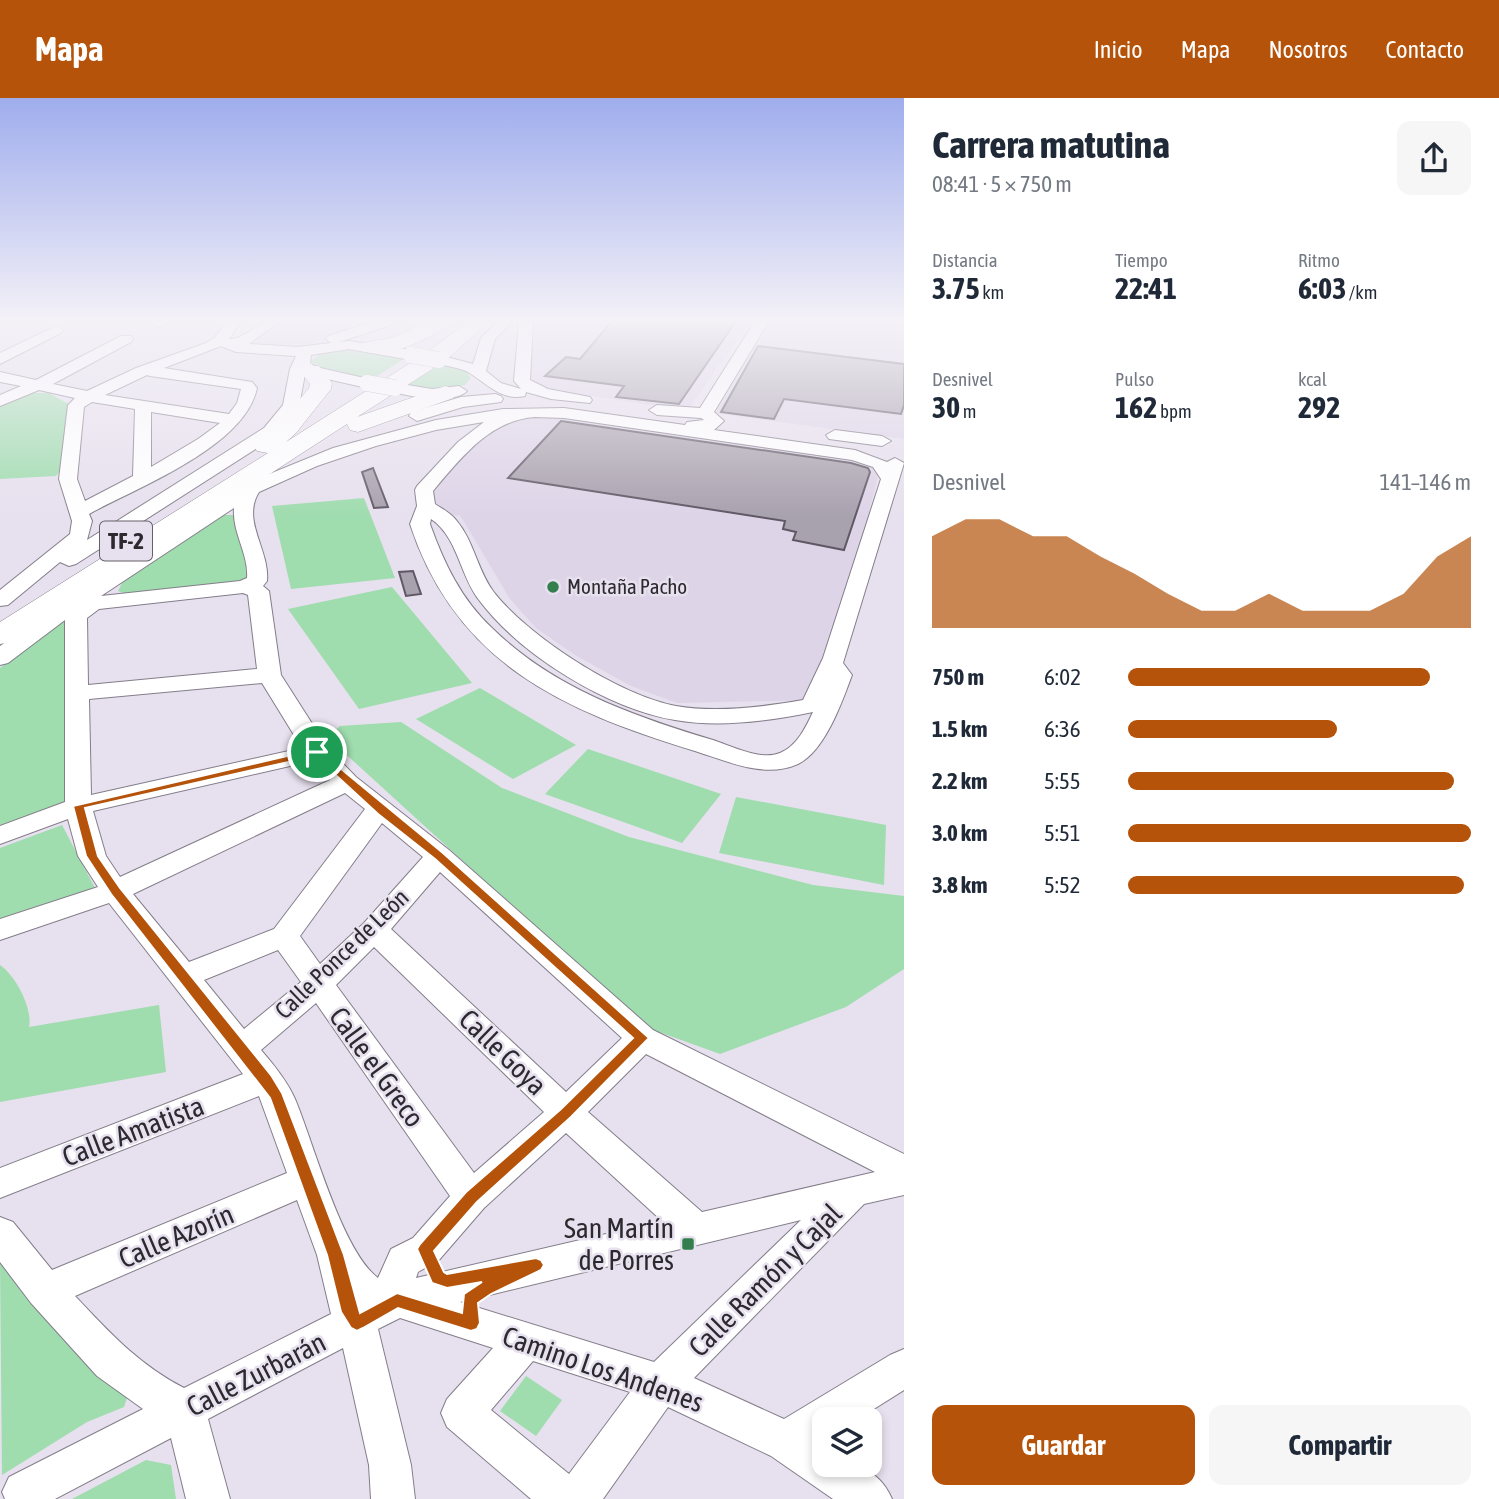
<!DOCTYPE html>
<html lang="es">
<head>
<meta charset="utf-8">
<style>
  body { margin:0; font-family:"Asap Condensed",sans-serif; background:#f6f6f7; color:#1f2937; height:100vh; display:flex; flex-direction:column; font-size:26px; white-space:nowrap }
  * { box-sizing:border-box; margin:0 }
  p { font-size:23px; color:#747a83 }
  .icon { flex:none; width:38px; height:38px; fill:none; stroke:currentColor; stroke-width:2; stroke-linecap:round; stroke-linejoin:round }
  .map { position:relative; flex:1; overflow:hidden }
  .side { display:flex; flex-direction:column; background:#fff; width:595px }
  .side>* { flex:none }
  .tools { position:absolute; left:812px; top:1309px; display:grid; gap:14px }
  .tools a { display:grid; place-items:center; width:70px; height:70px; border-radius:14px; background:#fff; box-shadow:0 4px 10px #0003; font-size:35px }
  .pin { position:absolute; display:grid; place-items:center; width:60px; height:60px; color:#fff; margin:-30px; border:4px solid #fff; border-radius:50%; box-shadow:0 2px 7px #0007 }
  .round { display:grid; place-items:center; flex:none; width:74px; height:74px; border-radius:14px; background:#f6f6f7 }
  .head { display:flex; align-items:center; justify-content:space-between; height:119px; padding:0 28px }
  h1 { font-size:38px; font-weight:700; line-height:52px }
  .figures { display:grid; grid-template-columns:repeat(3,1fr); gap:10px; height:119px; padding:7px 28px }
  .figures div { display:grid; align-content:center }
  .figures b { font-size:30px; font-weight:700 }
  .figures small { font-size:19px; font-weight:400 }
  .figures p { font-size:19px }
  .chart { height:196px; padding:14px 28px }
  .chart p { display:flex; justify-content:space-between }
  .chart svg { width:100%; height:126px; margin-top:7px; fill:#b45309; opacity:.7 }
  .cta { display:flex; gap:14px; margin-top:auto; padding:14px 28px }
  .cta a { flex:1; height:80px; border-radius:14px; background:#b45309; color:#fff; font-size:28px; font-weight:700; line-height:80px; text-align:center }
  .cta a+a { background:#f6f6f7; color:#1f2937 }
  ul { padding:0 28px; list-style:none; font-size:23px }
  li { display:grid; grid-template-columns:112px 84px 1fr; align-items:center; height:52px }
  li i { height:18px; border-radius:9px; background:#b45309 }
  header { display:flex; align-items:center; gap:42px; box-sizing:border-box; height:98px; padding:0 35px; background:#b45309; color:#fff }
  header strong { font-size:33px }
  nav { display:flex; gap:38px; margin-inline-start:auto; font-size:24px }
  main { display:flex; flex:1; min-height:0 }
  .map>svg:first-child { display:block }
  .built { fill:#ded4e8 }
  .green { fill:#9fdcae }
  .building { fill:#a8a1ae; stroke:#5f5864; stroke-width:2 }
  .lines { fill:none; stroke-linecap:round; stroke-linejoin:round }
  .minor-casing { stroke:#847d8a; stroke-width:2 }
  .highway-casing { stroke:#847d8a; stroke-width:1 }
  .minor { fill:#fff; fill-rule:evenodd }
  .highway { fill:#fff; fill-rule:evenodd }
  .minor-bridge-casing { stroke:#847d8a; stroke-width:17; stroke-linecap:butt }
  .minor-bridge { stroke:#fff; stroke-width:16 }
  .route { fill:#b45309; stroke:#fff; stroke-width:2; fill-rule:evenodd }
  .poi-dot { fill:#337e4c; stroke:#e7e0ee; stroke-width:2.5 }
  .labels { text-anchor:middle; stroke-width:5; stroke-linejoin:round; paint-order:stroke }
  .far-poi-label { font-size:21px; fill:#2c292f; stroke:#e7e0ee; text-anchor:start }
  .shield { fill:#e7e0ee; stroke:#646068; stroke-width:2 }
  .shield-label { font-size:23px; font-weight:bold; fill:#2c292f }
  .street-label { font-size:24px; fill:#2c292f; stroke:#e7e0ee }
  .near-street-label { font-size:28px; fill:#2c292f; stroke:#e7e0ee }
  .near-poi-label { font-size:28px; fill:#2c292f; stroke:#e7e0ee; text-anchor:end }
</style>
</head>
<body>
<header>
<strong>Mapa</strong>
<nav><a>Inicio</a><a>Mapa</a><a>Nosotros</a><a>Contacto</a></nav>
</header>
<main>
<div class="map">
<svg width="904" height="1401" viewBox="0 0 904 1401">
  <rect width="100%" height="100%" fill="#e7e0ee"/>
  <!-- built -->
  <g class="built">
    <path d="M269,223H380L296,251L247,245L250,236Z"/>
    <path d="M537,223H750L689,310L663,309L560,293L538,287L528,277Z"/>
    <path d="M772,223H904V341L715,315Z"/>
    <path d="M535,317H555L870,364L879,374L861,446L815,602L677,605L631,588L575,557L536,530L510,501L460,417L450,418L431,403L436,389L492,329Z"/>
  </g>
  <!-- green -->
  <g class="green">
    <path d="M346,249L407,259L371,282L323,273L311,263L324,253Z"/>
    <path d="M438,265L465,272L471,280L465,287L440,292L402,288Z"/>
    <path d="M34,295H49L70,307L63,369L56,378L0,381V306Z"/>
    <path d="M364,400L395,480L291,491L272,408Z"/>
    <path d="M223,417H236L252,481L244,485L126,496L118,493L125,479Z"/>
    <path d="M392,489L472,585L359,611L288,511Z"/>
    <path d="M66,520L67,705L0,730V570Z"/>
    <path d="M480,590L576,647L513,681L416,621Z"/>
    <path d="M401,624L502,690L629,739L813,787L904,798V871L846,909L720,956L645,929L327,639L340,628Z"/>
    <path d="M588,651L721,696L682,745L545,696Z"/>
    <path d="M736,699L886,727L884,787L719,755Z"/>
    <path d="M62,727L95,790L0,821V750Z"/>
    <path d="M0,867C16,878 33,911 29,929L159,907L166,974L0,1004Z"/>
    <path d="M0,1160L128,1297L124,1309L87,1324L2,1377Z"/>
    <path d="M526,1278L562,1302L536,1338L500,1313Z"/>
    <path d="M146,1362L171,1367L176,1401H72Z"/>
  </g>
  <!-- building -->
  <g class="building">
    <path d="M612,223H736L679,306L616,299L624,288L545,278L566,259L580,261Z"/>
    <path d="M758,248L904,266V307L901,316L784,301L774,321L721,314Z"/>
    <path d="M561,323L851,365L868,370L870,374L844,452L793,442L796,434L783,431L785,423L508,380Z"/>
    <path d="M373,370L388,409L374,410L362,374Z"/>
    <path d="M413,473L421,496L406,498L399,474Z"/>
  </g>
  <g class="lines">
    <defs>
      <g id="minor">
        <path d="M153,223H171L159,229L154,228Z"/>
        <path d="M227,223H241L229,241C248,241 253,223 280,223L249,246L298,249L331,245L326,241L328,238L375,223H396L394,226L339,244L349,243L411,252L419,257L411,262L349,251L311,257L310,265L316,269L373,282L375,285L367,290L305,276L299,308L276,338L76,466L69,468L60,464L8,507L0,508V492L70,436L72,423L59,381L68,307L75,300L39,292L0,308V297L21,288L0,284V274L36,282L121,238H131L133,241L131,244L53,286L87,293L136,270L206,245L215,239ZM221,248L236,254L296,258L290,271L283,307L264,330L87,442L92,423L89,416C138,389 245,349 257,290L252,284L164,270ZM147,277L150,278L241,291L237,305L229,316L105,297ZM92,304L135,311L133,378L85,403L77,381L84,309ZM151,314L220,325L198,341L151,369Z"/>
        <path d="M498,223H513L495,241L486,273L501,285L521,291L514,283L519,223H533L530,282L548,291L590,299L592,302L590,305L551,301L526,294L525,298C502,304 485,284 468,274C458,269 444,268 434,265L431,262L439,257L473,266L481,240Z"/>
        <path d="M755,223H769L714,314L724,323L714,332L855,352L887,364L895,360L904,365L843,565L852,577C842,604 825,653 798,666C764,681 727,663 695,653C564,613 456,566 410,426L417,408L415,392L417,388L458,344L484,324L436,332L376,348L317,368L259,394C241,423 270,452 267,483L263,488L269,493L281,577L327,649L356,679L449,752L653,932L904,1056V1097L864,1106L694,1280L784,1321L890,1257L904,1251V1292L858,1321H824V1367C856,1367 878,1369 892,1401H833L771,1358L668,1309L603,1401H531L447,1329L441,1315L447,1301L493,1250L400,1220L378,1231L411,1367L415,1401H371L369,1367L343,1250L208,1321L230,1401H186L171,1340L55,1401H5L2,1394L9,1379L143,1311L97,1278L31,1205L0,1164V1119L13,1124L52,1172L287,1075L259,998L0,1100V1070L243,976L109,805L0,842V821L98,789L78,758L68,721L0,746V728L65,704V522L8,565L0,567V548L93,485L245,386L333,350L436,322L503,311L564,310L685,327L687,324L704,322L701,320L657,317L649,312L657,307L700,310ZM535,319L564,320L852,362L873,369L881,381L823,560L803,602C764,609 716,615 676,608C620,598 527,538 493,493C477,471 474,443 456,422C451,415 442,411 435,406L433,393C461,360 490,322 535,319ZM234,410C232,435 249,456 247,480L240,483L101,498ZM431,421C458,439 460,478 479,502C520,557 608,611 675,622C719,630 770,623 813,614C806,629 797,648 780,655C760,663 732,648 713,642C633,618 553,590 492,530C461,501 444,465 430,426ZM243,495L248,497L257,571L88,587L87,520L99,511ZM262,585L302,650L91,697L89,601ZM312,663L330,682L120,779L106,758L93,713ZM345,695L365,711L274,831L189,864L133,796ZM382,725L423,759L364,825L320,866L300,838ZM440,774L622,940L566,994L391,831ZM374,849L544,1014L474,1075L336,887ZM278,852L301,884L244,931L204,882ZM316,905L450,1098L413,1140L391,1151L378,1180C342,1153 314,1046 295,1001C287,983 274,967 261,952ZM646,956L875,1074L702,1114L588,1014ZM566,1035L662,1123L416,1180L418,1174L439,1162L484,1110ZM297,1102L317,1157L331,1216L184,1290C138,1266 110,1235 75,1198ZM801,1122L654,1264L460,1204ZM533,1263L630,1294L569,1376L491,1312Z"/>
        <path d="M56,228L63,232L61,235L0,266V255Z"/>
        <path d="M395,285L432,291L459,288L467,293C453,307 408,298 389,293L387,290Z"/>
        <path d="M495,296L501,298L503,301L501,304L463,309L417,323L409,318L411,314L461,299Z"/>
        <path d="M835,332L882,338L891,343L882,348L829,341L826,337Z"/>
      </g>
      <g id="highway">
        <path d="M429,223H454L451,227C425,241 393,261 363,253L360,249L363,245L395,239Z"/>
        <path d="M468,223H490L445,263L357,319L445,288L453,290L456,295L453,300L358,334L350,332L347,326L11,544L0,546V524L268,355L257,353L254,348L280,325L309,290L310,286L300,273L303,268H319L332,285L331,291L296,335L286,344L429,253Z"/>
      </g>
    </defs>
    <!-- minor casing -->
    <use href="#minor" class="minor-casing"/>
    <!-- highway casing -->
    <use href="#highway" class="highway-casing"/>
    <!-- minor -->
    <use href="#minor" class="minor"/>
    <!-- highway -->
    <use href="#highway" class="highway"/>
    <defs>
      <g id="minor-bridge">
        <path d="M411,257L439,262"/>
        <path d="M367,285L395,290"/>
      </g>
    </defs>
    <!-- minor-bridge casing -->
    <use href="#minor-bridge" class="minor-bridge-casing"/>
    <!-- minor-bridge -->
    <use href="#minor-bridge" class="minor-bridge"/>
  </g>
  <!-- sky -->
  <linearGradient id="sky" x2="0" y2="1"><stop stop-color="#9faded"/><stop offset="0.53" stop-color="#f4f1f7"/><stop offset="1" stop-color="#f4f1f7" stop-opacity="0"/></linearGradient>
  <rect width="904" height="419" fill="url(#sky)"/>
  <!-- route -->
  <path class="route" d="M317,651L443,755L649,940L571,1019L477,1104L434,1153L444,1174L447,1176L536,1160L541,1162L544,1167L541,1172L491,1196L478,1205L480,1225L477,1231L471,1233L398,1210L363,1230L357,1233L351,1230L341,1214L327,1157L270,1000L111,796L86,758L73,708ZM315,658L378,716L435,761L633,940L561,1011L466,1094L420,1146L417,1151L432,1185L447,1190L482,1184L464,1196L462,1215L397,1195L360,1215L344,1157L282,995L271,977L120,790L98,758L85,710Z"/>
  <!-- markers -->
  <g class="poi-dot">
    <circle cx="553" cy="489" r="7"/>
    <rect x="681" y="1139" width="14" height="14" rx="3.5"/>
  </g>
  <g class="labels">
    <!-- far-poi labels -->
    <g class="far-poi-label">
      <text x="567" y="496">Montaña Pacho</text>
    </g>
    <!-- shield labels -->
    <rect class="shield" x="100" y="423.5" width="52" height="39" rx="5"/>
    <g class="shield-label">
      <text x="126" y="451">TF-2</text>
    </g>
    <!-- street labels -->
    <g class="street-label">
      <text transform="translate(342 856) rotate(-44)" y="8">Calle Ponce de León</text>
    </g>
    <!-- near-street labels -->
    <g class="near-street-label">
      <text transform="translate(503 954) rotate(44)" y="10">Calle Goya</text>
      <text transform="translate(377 969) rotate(54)" y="10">Calle el Greco</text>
      <text transform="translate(133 1033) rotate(-21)" y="10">Calle Amatista</text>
      <text transform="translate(176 1138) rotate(-23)" y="10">Calle Azorín</text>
      <text transform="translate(765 1182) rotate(-45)" y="10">Calle Ramón y Cajal</text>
      <text transform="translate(603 1271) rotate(19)" y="10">Camino Los Andenes</text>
      <text transform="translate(256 1276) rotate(-27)" y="10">Calle Zurbarán</text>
    </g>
    <!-- near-poi labels -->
    <g class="near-poi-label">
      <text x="674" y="1140">San Martín<tspan x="674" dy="32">de Porres</tspan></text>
    </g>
  </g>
</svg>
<div class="tools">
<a><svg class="icon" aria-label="layers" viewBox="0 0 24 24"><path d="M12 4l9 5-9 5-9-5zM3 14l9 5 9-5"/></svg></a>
</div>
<div class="pin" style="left:317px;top:654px;background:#1e9e55"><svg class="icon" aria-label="arrive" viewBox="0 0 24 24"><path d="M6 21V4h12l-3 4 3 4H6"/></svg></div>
</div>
<section class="side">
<div class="head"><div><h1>Carrera matutina</h1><p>08:41 · 5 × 750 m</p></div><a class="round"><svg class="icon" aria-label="share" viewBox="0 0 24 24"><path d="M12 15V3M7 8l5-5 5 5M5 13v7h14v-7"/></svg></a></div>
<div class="figures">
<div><p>Distancia</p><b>3.75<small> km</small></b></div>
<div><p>Tiempo</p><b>22:41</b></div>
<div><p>Ritmo</p><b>6:03<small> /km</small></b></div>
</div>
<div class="figures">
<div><p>Desnivel</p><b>30<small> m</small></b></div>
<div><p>Pulso</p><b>162<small> bpm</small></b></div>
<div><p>kcal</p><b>292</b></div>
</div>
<div class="chart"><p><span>Desnivel</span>141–146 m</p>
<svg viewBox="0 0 160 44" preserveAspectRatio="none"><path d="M0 44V12L10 6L20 6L30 12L40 12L50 19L60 25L70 32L80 38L90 38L100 32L110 38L120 38L130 38L140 32L150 19L160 12V44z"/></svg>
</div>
<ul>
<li><b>750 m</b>6:02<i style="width:88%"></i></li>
<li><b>1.5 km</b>6:36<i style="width:61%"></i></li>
<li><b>2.2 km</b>5:55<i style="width:95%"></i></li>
<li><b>3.0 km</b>5:51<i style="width:100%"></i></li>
<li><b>3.8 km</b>5:52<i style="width:98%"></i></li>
</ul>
<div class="cta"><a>Guardar</a><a>Compartir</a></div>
</section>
</main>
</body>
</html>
